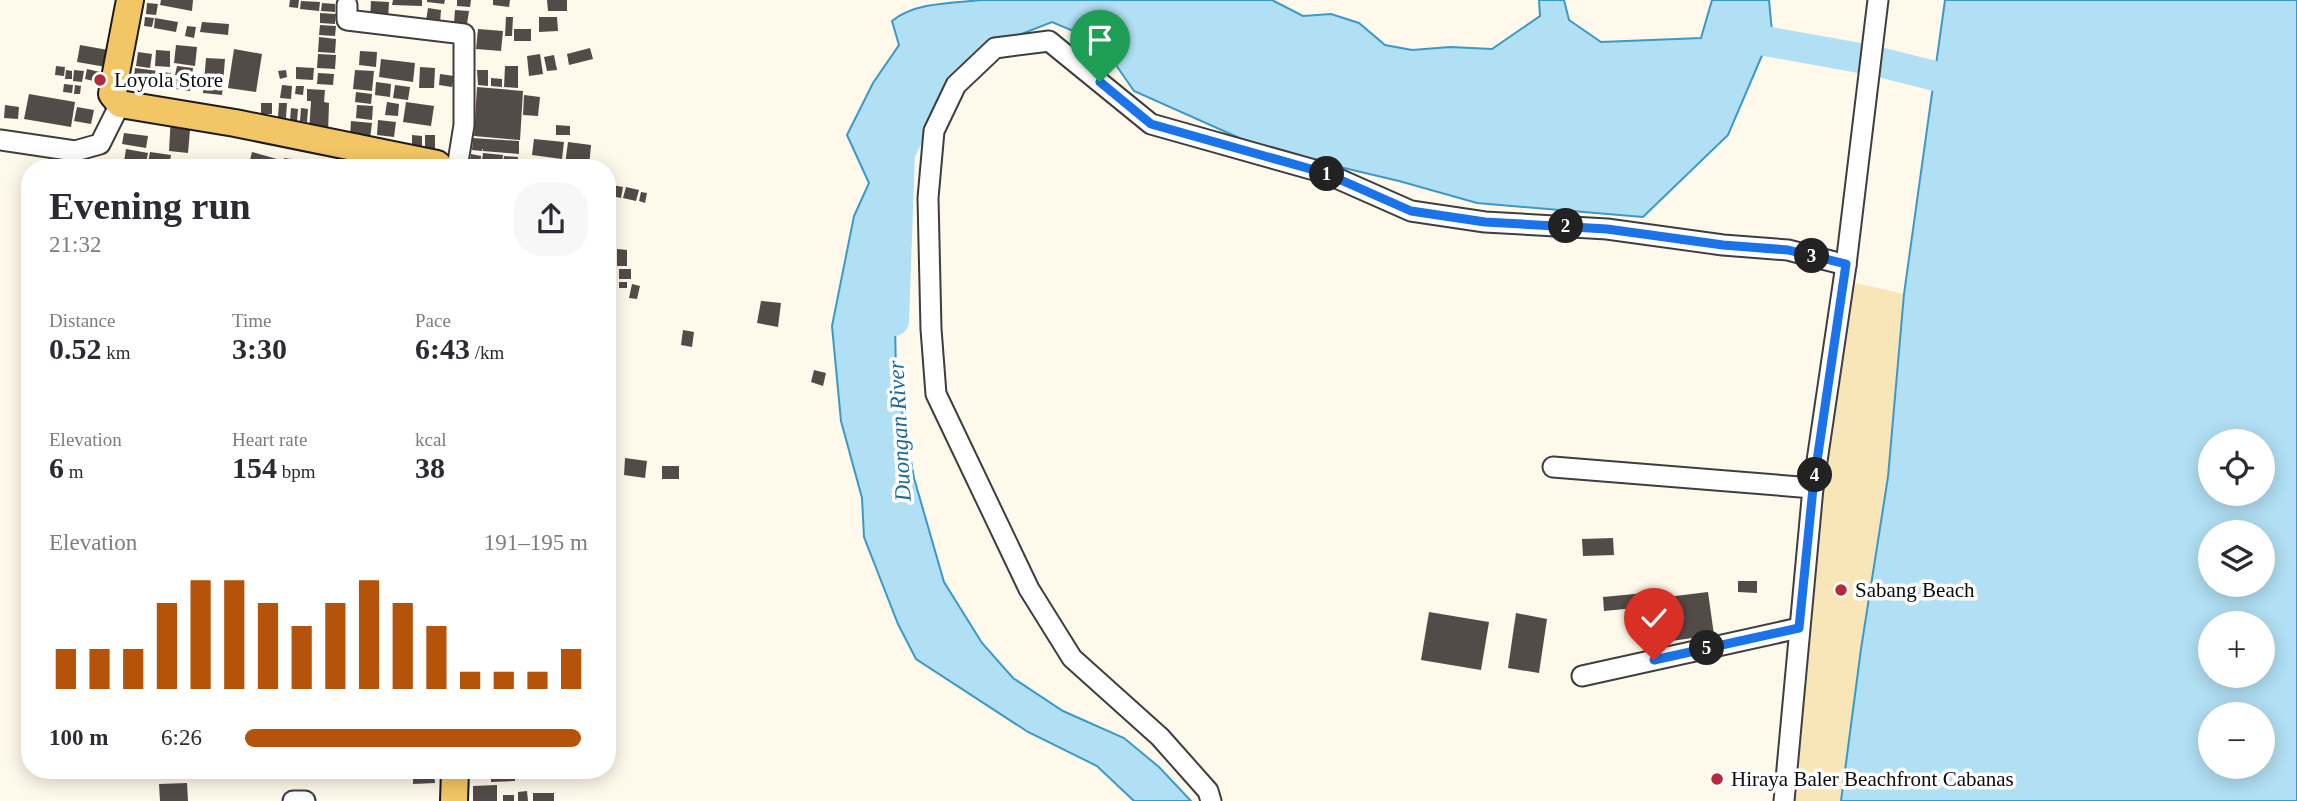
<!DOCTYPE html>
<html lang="en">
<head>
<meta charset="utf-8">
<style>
  body { margin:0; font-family:Georgia,serif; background:#f7f7f7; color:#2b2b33; height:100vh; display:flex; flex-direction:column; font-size:26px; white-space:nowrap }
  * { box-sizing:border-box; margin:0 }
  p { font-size:23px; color:#7c7c81 }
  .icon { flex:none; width:38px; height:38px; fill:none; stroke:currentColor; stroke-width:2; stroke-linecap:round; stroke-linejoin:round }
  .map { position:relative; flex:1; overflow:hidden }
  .panel { position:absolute; left:21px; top:159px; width:595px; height:620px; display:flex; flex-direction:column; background:#fff; border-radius:28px; box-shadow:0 4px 18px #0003 }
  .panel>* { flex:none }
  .fabs { position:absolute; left:2198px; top:429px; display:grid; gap:14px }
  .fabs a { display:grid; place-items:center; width:77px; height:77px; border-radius:50%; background:#fff; box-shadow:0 4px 18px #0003; font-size:35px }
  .pin { position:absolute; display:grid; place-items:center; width:60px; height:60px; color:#fff; margin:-72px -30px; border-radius:50% 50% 50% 0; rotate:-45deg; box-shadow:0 0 7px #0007 }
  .pin .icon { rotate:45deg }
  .km { position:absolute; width:35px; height:35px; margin:-18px; border-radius:50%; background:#222; color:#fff; font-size:19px; line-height:35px; text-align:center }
  .round { display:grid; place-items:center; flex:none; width:74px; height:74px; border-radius:28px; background:#f7f7f7 }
  .head { display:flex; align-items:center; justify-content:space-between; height:119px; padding:0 28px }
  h1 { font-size:38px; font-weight:700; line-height:52px }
  .metrics { display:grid; grid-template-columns:repeat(3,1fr); gap:10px; height:119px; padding:7px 28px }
  .metrics div { display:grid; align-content:center }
  .metrics b { font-size:30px; font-weight:700 }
  .metrics small { font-size:19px; font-weight:400 }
  .metrics p { font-size:19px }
  .chart { height:196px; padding:14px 28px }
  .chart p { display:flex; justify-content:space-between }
  .chart svg { width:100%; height:126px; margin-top:7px; stroke:#b45309; stroke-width:6 }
  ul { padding:0 28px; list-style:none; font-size:23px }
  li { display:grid; grid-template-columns:112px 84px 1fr; align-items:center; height:52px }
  li i { height:18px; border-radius:9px; background:#b45309 }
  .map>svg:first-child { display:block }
  .sand { fill:#f8e5b8 }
  .water { fill:#b1dff3; stroke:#3b99c7; stroke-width:2; fill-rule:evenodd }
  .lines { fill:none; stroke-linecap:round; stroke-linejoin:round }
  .river { stroke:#b1dff3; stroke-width:30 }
  .building { fill:#534b48 }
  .minor-casing { stroke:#3e3e3e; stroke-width:23 }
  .major-casing { stroke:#1c1c1c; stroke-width:30 }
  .minor { stroke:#fff; stroke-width:19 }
  .major { stroke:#f3c665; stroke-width:26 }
  .route-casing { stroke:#fff; stroke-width:14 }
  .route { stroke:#1a73e8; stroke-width:9 }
  .poi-dot { fill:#b42a3a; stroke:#fff; stroke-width:2.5 }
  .labels { text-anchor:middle; stroke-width:7; stroke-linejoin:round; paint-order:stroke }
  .poi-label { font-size:21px; fill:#0b0b0b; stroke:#fff; text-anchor:start }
  .water-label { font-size:23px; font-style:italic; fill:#1b6996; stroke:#fff }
</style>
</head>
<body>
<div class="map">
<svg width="2297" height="801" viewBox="0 0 2297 801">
  <rect width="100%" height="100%" fill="#fef9ea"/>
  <!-- sand -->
  <path class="sand" d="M1850,282L1904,294L1888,477L1861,649L1841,801H1794L1817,532Z"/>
  <!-- water -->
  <g class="water">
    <path d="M982,0H1272L1303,16L1331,14L1359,23L1385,45L1412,50L1450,47L1492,49L1540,16L1539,0H1564L1569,20L1601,42L1701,38L1712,0H1769L1772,32L1728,135L1643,217L1477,203L1399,181L1264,149L1134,91L1100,42L1052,22L988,47L942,79L922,101L902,146L893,214L896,375L914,478L944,582L982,643L1013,678L1063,711L1124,738L1159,767L1191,801H1134L1097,766L1028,732L916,659L898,624L864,537L862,498L841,421L832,326L854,216L869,183L847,135L873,83L899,45L892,21C915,2 953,3 982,0Z"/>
    <path d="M1945,0H2297V801H1841L1861,649L1888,477L1904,294ZM2210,441H2263V494H2210ZM2263,532V584H2210V532ZM2210,623H2263V676H2210ZM2210,714H2263V766H2210Z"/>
  </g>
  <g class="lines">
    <!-- river -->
    <g class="river">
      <path d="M1748,38L1871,60L1935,76"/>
      <path d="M894,321L900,153L947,60L953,56"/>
    </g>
  </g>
  <!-- building -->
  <g class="building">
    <path d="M161,0H193L192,11L160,5Z"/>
    <path d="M290,0H299L298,8L289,7Z"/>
    <path d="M393,0H422V6L392,5Z"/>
    <path d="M427,0H445L444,4L427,2Z"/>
    <path d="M457,0H471L470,7L457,6Z"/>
    <path d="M493,0H510L509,7L493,5Z"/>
    <path d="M547,0H567V11H548Z"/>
    <path d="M301,1L320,2L319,11L300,9Z"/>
    <path d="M371,1L389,2L388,20L370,19Z"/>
    <path d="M147,3L158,4L156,15L146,14Z"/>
    <path d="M322,3L335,4V12L321,11Z"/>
    <path d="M428,8L441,10L440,23L426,21Z"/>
    <path d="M455,10L469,11L467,24L454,23Z"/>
    <path d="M320,13L336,14L335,24L320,23Z"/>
    <path d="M145,17L154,18L152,27L144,26Z"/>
    <path d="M506,17H513L512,36H505Z"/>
    <path d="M539,17H557L558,31L539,32Z"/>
    <path d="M155,18L178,22L176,32L154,28Z"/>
    <path d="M202,22L229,24L228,35L200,32Z"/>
    <path d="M320,25L336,26L335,36L319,35Z"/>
    <path d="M187,26L196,27L194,38L185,36Z"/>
    <path d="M478,29L503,31L501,51L476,49Z"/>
    <rect x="514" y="29" width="17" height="12"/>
    <path d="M319,37L336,39L335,53L318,52Z"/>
    <path d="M80,45L108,50L106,67L77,62Z"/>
    <path d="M176,45L197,47L195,66L174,63Z"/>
    <path d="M590,48L593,59L569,65L567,54Z"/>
    <path d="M234,49L262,54L256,92L228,88Z"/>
    <path d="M156,50L170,51V67L155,66Z"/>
    <path d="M360,51L377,52L376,67L359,65Z"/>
    <path d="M138,52L152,54L150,68L136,66Z"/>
    <path d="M318,54L336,55L335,69L317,68Z"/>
    <path d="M540,54L543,74L529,76L527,56Z"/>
    <path d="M554,55L557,70L547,71L544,57Z"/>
    <path d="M206,58L225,59L222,95L203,93Z"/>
    <path d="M381,59L415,63L413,82L379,77Z"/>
    <path d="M56,66L65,67L64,76L55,75Z"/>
    <path d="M177,66L193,68L192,77L175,75Z"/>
    <path d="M505,66H518V88L504,87Z"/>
    <path d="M296,67L314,68L313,80L296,79Z"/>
    <path d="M420,67L435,68L434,88H419Z"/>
    <path d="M135,68L158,71L156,88L133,86Z"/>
    <path d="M87,69L100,72L98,82L85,79Z"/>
    <path d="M66,70L72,71V79H65Z"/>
    <path d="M74,70L84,71L82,82L73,81Z"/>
    <path d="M286,70L287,77L280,79L278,71Z"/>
    <path d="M355,70L374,71L372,91L353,89Z"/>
    <path d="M477,70H488V86L478,85Z"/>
    <path d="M160,72L171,73L170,89L159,88Z"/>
    <path d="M318,73L334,74L333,85L317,84Z"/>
    <path d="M440,74L454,76L452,87L439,85Z"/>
    <path d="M177,77L191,79L190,91L176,89Z"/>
    <path d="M491,78L502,79V87L491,86Z"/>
    <path d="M376,82L391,84L390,97L375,95Z"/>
    <path d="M64,84L73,85L72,93L63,92Z"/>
    <path d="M75,85L81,86L80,94H74Z"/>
    <path d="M282,85L292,86L291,99L280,98Z"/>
    <path d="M395,85L410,87L408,100L393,98Z"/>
    <path d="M296,86H304L303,95L295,94Z"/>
    <path d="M477,87L523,91L520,140L474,136Z"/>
    <path d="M307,89L325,90L324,102L329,103L328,133L309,132L311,101H307Z"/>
    <path d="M356,92L372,94L371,104L355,102Z"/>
    <path d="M29,94L75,102L71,127L24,119Z"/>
    <path d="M524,95L540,97L538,116L523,115Z"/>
    <path d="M387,102L399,104L398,116L385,115Z"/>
    <path d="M406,102L434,106L431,126L403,122Z"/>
    <rect x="261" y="103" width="11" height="11"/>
    <path d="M279,103H287L286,118L278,117Z"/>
    <path d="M5,105L19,107L18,119L4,118Z"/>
    <path d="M357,105L373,106L372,120L356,118Z"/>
    <path d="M77,107L94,110L91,124L74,121Z"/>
    <path d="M291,108L298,109L297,122L290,121Z"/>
    <path d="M301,108L308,109L307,122L300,121Z"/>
    <path d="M171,116L191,118L188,153L169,151Z"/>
    <path d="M378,120L396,122L394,137L377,135Z"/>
    <path d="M351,121L372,123L370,139L350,137Z"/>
    <path d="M556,125L570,126V135H556Z"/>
    <path d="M124,133L148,136L146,148L122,144Z"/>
    <path d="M412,135L422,136V153H412Z"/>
    <rect x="425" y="135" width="10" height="18"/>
    <path d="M473,138L519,141V154L483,151V148L482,151L472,150Z"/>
    <path d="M534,139L564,142L562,159L532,155Z"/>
    <path d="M568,142L591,145L589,167L565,165Z"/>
    <path d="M126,149L148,153L145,168H123Z"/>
    <path d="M150,152L171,155L169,168H147Z"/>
    <path d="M252,152L277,159L275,168H248Z"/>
    <path d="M483,153L503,155L501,168H481Z"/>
    <path d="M471,154L481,156L480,168H473L474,163L470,162Z"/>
    <path d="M504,156L518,157L517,168H502Z"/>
    <path d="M284,158L299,160L298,168H283Z"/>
    <path d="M219,159L241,162L240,168H217Z"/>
    <path d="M345,163L359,164V168H345Z"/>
    <path d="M612,185L623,187L621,198L611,196Z"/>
    <path d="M626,187L639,190L636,201L623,198Z"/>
    <path d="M641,192L647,193L645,203L639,201Z"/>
    <rect x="607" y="249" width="7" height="17"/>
    <path d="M617,249L627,250V266H617Z"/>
    <rect x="607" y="268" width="9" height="17"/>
    <rect x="619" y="269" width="12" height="10"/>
    <rect x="619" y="282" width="8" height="6"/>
    <path d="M632,284L640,286L637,299L629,298Z"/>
    <path d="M761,301L781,303L778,327L757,323Z"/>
    <path d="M608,320L614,321L615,330L607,329Z"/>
    <path d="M683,330L694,332L692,347L681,345Z"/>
    <path d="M814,370L826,373L823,386L811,382Z"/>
    <path d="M625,458L647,461L645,478L624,475Z"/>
    <rect x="662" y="466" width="17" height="13"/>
    <path d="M1613,538L1614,555L1583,556L1582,539Z"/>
    <path d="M1738,581H1757V593L1738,592Z"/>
    <path d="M1708,592L1714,635L1664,642L1659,598Z"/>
    <path d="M1645,593L1646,607L1604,611L1603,597Z"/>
    <path d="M1429,612L1489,622L1481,670L1421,660Z"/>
    <path d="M1516,613L1547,619L1539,673L1508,668Z"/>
    <path d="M1657,615L1659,635L1639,636L1637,617Z"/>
    <path d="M413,770H434L435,783L413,784Z"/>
    <path d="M491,770H515V781L491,782Z"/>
    <path d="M187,783L188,801H160L159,784Z"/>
    <path d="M497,785V801H473V786Z"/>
    <path d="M527,791L528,801H518V792Z"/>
    <rect x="533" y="793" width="21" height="8"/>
    <rect x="503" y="795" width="11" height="6"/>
  </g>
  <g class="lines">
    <defs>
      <g id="minor">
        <path d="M347,5V20L464,34V125L457,168"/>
        <path d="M0,140L75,151L100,144L120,104"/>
        <path d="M1553,467L1813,488"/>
        <path d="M1582,676L1799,628"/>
        <path d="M293,801H305"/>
        <path d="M1211,801L1208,791L1160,737L1072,658L1029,589L936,394L931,329L928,198L934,131L956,85L995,48L1049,41L1151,124L1325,173L1411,211L1485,222L1607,229L1723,245L1788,250L1846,265"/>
        <path d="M1784,801L1813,488L1846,265L1878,0"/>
      </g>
      <g id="major">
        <path d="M130,0L112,94L120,104L235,123L437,164L441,168"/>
        <path d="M454,801L455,770"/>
      </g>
    </defs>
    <!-- minor casing -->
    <use href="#minor" class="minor-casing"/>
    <!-- major casing -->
    <use href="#major" class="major-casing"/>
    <!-- minor -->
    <use href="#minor" class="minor"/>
    <!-- major -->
    <use href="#major" class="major"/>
  </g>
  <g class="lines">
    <defs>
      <path id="route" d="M1100,82L1151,124L1325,173L1411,211L1485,222L1607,229L1723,245L1788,250L1846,264L1813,488L1799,628L1654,660"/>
    </defs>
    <!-- route casing -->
    <use href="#route" class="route-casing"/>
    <!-- route -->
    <use href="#route" class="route"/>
  </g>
  <!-- markers -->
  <g class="poi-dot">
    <circle cx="100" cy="80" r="7"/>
    <circle cx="1841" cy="590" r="7"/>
    <circle cx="1717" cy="779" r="7"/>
  </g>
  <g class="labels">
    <!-- poi labels -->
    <g class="poi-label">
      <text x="114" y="87">Loyola Store</text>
      <text x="1855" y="597">Sabang Beach</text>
      <text x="1731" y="786">Hiraya Baler Beachfront Cabanas</text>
    </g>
    <!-- water labels -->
    <g class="water-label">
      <text transform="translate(899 431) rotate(-93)" y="8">Duongan River</text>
    </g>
  </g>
</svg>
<div class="fabs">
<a><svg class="icon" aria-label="locate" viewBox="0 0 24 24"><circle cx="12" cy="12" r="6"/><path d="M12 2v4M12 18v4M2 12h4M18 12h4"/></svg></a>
<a><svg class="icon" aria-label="layers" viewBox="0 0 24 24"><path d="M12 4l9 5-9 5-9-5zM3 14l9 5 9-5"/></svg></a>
<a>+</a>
<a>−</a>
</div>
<div class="pin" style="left:1100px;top:82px;background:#1e9e55"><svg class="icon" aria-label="arrive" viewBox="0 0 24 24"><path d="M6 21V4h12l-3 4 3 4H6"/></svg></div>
<div class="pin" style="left:1654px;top:660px;background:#d93025"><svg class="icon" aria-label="check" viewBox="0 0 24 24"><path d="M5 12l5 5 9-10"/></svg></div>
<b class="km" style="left:1327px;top:174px">1</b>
<b class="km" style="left:1566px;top:226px">2</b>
<b class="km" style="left:1812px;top:256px">3</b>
<b class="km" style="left:1815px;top:475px">4</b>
<b class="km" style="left:1707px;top:648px">5</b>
<section class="panel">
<div class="head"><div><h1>Evening run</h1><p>21:32</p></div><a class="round"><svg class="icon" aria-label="share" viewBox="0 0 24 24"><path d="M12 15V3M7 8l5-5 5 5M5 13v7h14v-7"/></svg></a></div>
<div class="metrics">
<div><p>Distance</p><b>0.52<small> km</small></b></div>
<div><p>Time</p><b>3:30</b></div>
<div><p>Pace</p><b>6:43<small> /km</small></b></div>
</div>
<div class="metrics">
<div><p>Elevation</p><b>6<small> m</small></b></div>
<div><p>Heart rate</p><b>154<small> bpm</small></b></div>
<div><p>kcal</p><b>38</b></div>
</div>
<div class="chart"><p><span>Elevation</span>191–195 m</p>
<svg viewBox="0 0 160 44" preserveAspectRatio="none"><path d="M5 44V30M15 44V30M25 44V30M35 44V14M45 44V6M55 44V6M65 44V14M75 44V22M85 44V14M95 44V6M105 44V14M115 44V22M125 44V38M135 44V38M145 44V38M155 44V30"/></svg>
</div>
<ul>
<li><b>100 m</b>6:26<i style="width:98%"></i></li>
</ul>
</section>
</div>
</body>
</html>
